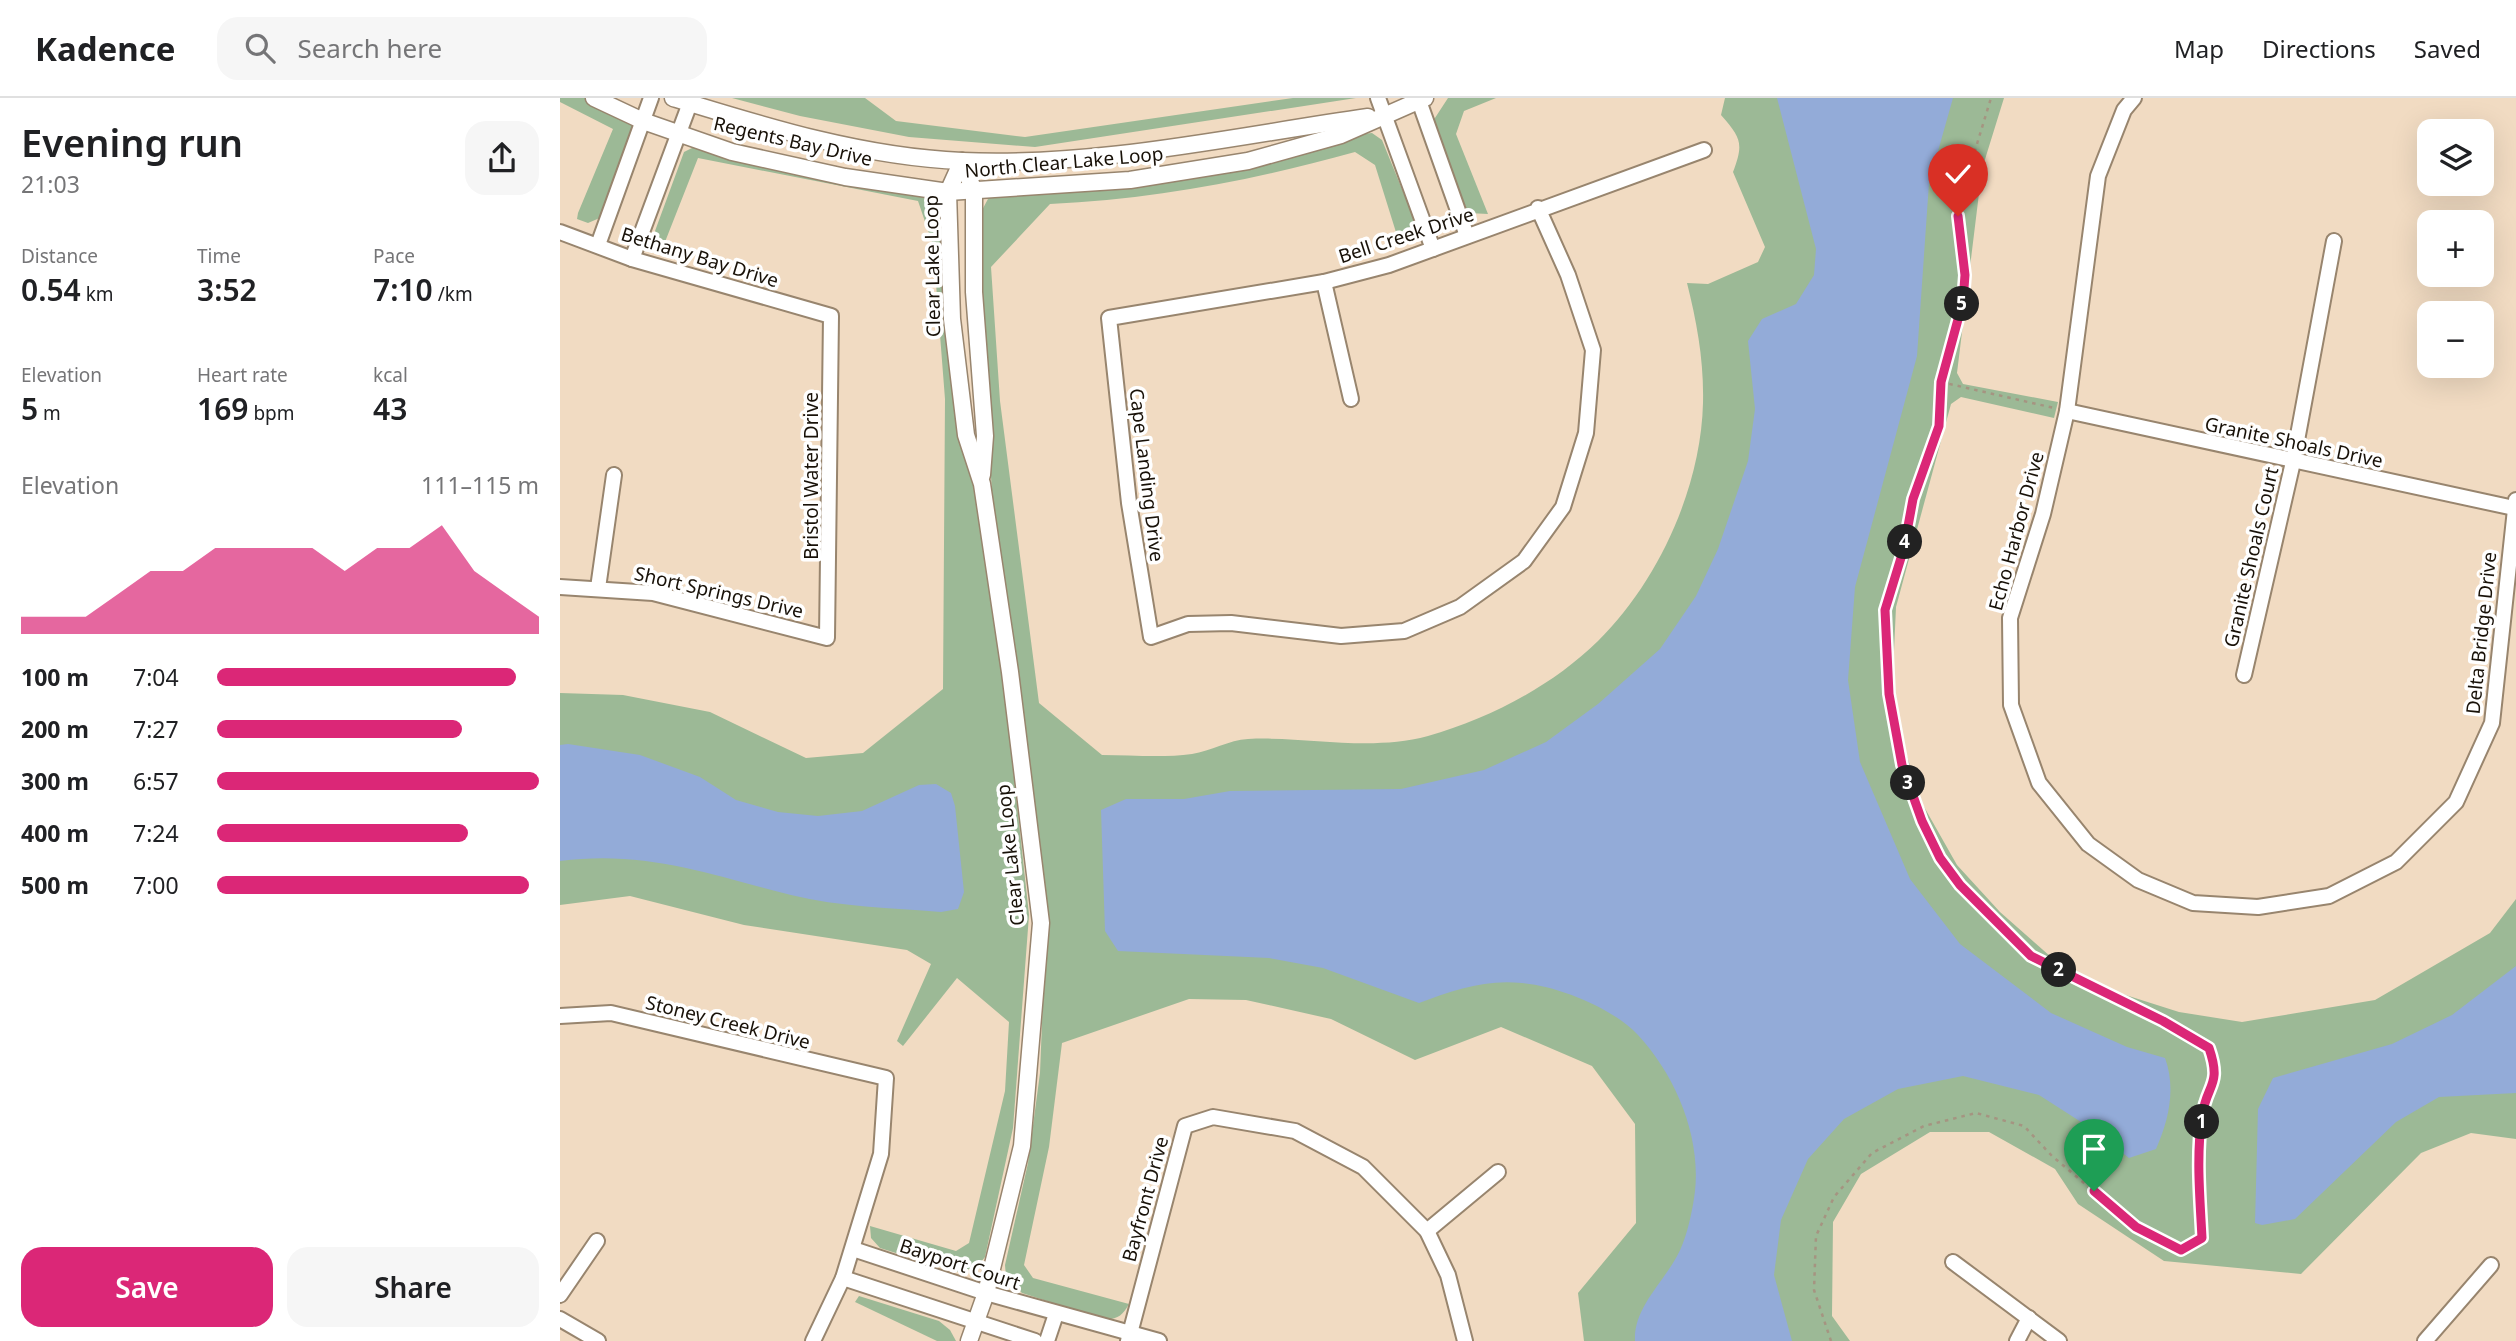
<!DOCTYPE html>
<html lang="en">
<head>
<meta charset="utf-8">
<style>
  body { margin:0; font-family:"Noto Sans",sans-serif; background:#f6f6f6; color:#202124; height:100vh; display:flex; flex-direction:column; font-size:26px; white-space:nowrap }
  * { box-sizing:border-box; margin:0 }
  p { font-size:23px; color:#757577 }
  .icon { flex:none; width:38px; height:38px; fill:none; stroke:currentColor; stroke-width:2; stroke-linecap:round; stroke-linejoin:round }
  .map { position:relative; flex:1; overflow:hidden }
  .panel { display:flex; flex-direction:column; background:#fff; width:560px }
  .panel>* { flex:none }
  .buttons { position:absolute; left:1857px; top:21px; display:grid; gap:14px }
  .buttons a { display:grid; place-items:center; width:77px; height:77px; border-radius:14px; background:#fff; box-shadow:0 7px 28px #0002; font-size:35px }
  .pin { position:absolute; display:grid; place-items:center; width:60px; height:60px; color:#fff; margin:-72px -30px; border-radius:50% 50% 50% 0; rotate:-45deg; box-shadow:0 0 7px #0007 }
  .pin .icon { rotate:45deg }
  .km { position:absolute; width:35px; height:35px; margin:-18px; border-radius:50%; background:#222; color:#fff; font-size:19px; line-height:35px; text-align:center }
  .round { display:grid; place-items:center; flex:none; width:74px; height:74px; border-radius:21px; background:#f6f6f6 }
  .summary { display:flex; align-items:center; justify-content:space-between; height:119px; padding:0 21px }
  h1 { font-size:38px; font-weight:600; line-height:52px }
  .metrics { display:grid; grid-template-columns:repeat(3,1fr); gap:10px; height:119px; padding:7px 21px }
  .metrics div { display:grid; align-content:center }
  .metrics b { font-size:30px; font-weight:600 }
  .metrics small { font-size:19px; font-weight:400 }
  .metrics p { font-size:19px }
  .chart { height:196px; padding:14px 21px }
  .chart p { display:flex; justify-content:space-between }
  .chart svg { width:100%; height:126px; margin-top:7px; fill:#db2777; opacity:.7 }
  .button { display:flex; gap:14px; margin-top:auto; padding:14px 21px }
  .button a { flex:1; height:80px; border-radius:21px; background:#db2777; color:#fff; font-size:28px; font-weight:600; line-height:80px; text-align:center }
  .button a+a { background:#f6f6f6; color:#202124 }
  ul { padding:0 21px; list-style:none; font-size:23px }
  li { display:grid; grid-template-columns:112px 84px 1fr; align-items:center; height:52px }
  li i { height:18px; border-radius:9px; background:#db2777 }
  header { display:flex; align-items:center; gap:42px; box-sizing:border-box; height:98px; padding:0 35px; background:#fff; border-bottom:2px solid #e0e0e0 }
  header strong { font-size:33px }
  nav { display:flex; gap:38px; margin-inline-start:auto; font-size:24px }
  .search { width:490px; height:63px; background:#f6f6f6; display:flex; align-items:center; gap:18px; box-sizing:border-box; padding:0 24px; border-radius:21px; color:#757577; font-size:26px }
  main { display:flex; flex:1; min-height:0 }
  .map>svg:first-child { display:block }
  .green { fill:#9cb996 }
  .water { fill:#93abd8 }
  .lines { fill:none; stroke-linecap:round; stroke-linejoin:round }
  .minor-casing { stroke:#98856e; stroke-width:18 }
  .tertiary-casing { stroke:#98856e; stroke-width:19 }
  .path { stroke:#a59481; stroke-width:2.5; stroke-dasharray:3.5 5; stroke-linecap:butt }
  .minor { stroke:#fff; stroke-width:14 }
  .tertiary { stroke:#fff; stroke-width:16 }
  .route-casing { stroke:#fff; stroke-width:14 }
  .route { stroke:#db2777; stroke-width:9 }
  .labels { text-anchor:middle; stroke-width:7; stroke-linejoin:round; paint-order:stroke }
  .street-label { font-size:19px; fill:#181108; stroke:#fff }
</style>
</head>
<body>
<header>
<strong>Kadence</strong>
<div class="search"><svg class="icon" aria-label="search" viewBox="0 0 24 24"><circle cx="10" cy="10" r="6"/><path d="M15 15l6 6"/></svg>Search here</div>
<nav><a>Map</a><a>Directions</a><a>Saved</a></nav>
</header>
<main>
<section class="panel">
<div class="summary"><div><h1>Evening run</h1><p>21:03</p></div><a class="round"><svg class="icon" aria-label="share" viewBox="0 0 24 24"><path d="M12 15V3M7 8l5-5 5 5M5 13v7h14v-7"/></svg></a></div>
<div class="metrics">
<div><p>Distance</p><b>0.54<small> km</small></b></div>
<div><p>Time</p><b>3:52</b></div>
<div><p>Pace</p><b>7:10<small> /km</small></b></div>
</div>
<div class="metrics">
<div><p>Elevation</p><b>5<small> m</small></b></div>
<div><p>Heart rate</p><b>169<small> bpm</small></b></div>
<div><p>kcal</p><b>43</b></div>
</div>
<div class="chart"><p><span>Elevation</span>111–115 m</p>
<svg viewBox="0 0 160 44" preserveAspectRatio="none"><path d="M0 44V38L10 38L20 38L30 30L40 22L50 22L60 14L70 14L80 14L90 14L100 22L110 14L120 14L130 6L140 22L150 30L160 38V44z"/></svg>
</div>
<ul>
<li><b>100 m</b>7:04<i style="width:93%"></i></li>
<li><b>200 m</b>7:27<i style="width:76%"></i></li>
<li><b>300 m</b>6:57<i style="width:100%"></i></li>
<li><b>400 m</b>7:24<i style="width:78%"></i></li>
<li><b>500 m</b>7:00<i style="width:97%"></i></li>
</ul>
<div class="button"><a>Save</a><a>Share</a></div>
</section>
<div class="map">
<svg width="1956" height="1243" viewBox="0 0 1956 1243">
  <rect width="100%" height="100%" fill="#f1dbc2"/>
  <!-- green -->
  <g class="green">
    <path d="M0,0H28L77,28L42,119L28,125L17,121L18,115L53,31L0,4Z"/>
    <path d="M172,0H305L336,23L465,39L733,0H796L475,49L349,39L240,18Z"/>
    <path d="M888,0H936L904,13L896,36L928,116L908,115L873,23Z"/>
    <path d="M1165,0H1444L1422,71L1397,275L1403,286L1498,304L1494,320L1401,299L1391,306L1336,509L1333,575L1342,643L1363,707L1397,767L1440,814L1491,859L1553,893L1619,914L1682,924L1815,902L1930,835L1956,801V1041L1911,1035L1861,1055L1741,1176L1604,1163L1518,1106L1495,1071L1429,1034H1370L1301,1076L1273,1124L1272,1218L1290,1243H1024L1018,1195L1076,1125L1075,1026L1032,968L941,929L855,962L771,921L686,902L629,901L502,945L489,1049L464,1167L473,1180L569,1206C563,1217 559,1220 546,1222L462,1195L446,1179L445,1167L468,1065L480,975L484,875L472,693L432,393L418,199L420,116L429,99L543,90L791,37L812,35L822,42L855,123C855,136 851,141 840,147L815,67L795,54C694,82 596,101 490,106L431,169L440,303L479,605L542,657C571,657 603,660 632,656C651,653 669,642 688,641C748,638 808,654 868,638C929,621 992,588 1038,543C1098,484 1141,390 1143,305C1144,263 1137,225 1127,185L1148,186L1198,164L1205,149L1173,74C1184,45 1181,40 1161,17Z"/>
    <path d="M140,46L386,96L413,381L445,596L469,817L453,1030L425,1159C417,1170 409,1172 396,1174L320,1150L311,1140L310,1128L396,1153L409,1145L445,993L449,924L397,880L343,948L337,943L371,866L347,852L184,827L70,798L0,807V595L63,597L150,614L246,660L303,655L383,591L385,301L373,147L358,103L138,60L103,149L95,133L124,54Z"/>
    <path d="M299,1198L379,1223L390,1232L396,1243H377L295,1204Z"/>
  </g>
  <!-- water -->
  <g class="water">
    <path d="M1217,0H1393L1369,85L1357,258L1295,489L1288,582L1300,664L1350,781L1400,846L1491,915L1567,949L1605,960C1616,990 1609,1022 1596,1051L1569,1060L1532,1031L1479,997L1403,978L1338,991L1284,1021L1248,1061L1221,1122L1214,1177L1232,1243H1075C1073,1206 1111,1179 1123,1145C1129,1129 1133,1109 1135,1093C1141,1037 1115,977 1078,937C1053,910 998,888 962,885C925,881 894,892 859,905L763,870L709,860L558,853L545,833L541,712L566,701H624L670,693L841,691L924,672L986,644L1038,606L1100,551L1136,498L1158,451L1188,363L1195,311L1188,243L1202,221L1236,206L1254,177L1256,151Z"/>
    <path d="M8,646L80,657L140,679L176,702L218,714L258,718L302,713L359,687L376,686L391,695L395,708L404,794L398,811L381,814C331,810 280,809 231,797C150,777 87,752 0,763V647Z"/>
    <path d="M1956,868V995L1879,999L1836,1024L1735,1121L1702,1127L1695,1125L1698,1011L1713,980L1832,946L1892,917Z"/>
  </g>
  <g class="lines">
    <defs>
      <g id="minor">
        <path d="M818,0L873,151"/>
        <path d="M858,0L907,138"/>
        <path d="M1574,0L1564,12L1538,78L1507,313L1483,416L1450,520L1451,607L1479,685L1528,746L1578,782L1633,805L1698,809L1769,798L1836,764L1896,704L1932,625L1956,402"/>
        <path d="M978,110L1008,177L1033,252L1026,335L1003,409L964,463L900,509L844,533L781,538L671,525L628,526L591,539L569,405L549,220L764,184L829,167L1144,52"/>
        <path d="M0,134L72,161L271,218L267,540L93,495L0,489"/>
        <path d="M38,147L91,0"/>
        <path d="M72,161L130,5"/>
        <path d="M764,184L791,301"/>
        <path d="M1507,313L1954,410"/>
        <path d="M38,490L54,377"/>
        <path d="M1684,577L1733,364L1774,143"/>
        <path d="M0,918L51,915L326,980L321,1056L283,1180L253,1243"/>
        <path d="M867,1133L938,1074"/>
        <path d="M293,1151L426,1195L599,1243"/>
        <path d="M1393,1164L1499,1243"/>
        <path d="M283,1180L475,1243"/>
        <path d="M0,1197L37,1143"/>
        <path d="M0,1221L38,1243"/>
        <path d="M487,1243L496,1216"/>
        <path d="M568,1243L625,1028L653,1019L735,1033L803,1069L867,1133L888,1177L905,1243"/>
        <path d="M1457,1243L1469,1220"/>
        <path d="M1865,1243L1931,1167"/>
      </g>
      <g id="tertiary">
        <path d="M34,0L83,23L172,54L285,79L388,94L570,82L688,63L781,37L865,0"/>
        <path d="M113,0C207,29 303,59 402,63C538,69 674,38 808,19"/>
        <path d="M402,63L388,94L392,221L406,337L422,386L450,574L481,825L462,1048L426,1195L409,1243"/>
        <path d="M402,63L414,93V194L425,338L422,377"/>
      </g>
    </defs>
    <!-- minor casing -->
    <use href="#minor" class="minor-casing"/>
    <!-- tertiary casing -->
    <use href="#tertiary" class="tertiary-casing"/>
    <!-- path -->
    <g class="path">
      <path d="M1381,284L1494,310"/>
      <path d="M1271,1243L1254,1192L1256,1138L1274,1099L1312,1055L1364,1028L1416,1015L1464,1028L1492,1058L1576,1129L1621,1152L1642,1140C1640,1100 1636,1058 1642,1018C1647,985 1662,988 1649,950L1603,923L1471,858L1400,787L1380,760L1362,723L1335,643L1329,596L1325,512L1344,450L1353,401L1379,328L1381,284L1403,203L1405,177L1398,133L1399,105L1431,0"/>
    </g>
    <!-- minor -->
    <use href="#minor" class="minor"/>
    <!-- tertiary -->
    <use href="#tertiary" class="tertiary"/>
  </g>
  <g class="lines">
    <defs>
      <path id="route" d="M1398,118L1405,177L1403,203L1381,284L1379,328L1353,401L1344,450L1325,512L1329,596L1342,667L1362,723L1380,760L1400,787L1471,858L1603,923L1649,950C1662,988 1647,985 1642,1018C1636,1058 1640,1100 1642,1140L1621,1152L1576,1129L1534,1093"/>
    </defs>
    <!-- route casing -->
    <use href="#route" class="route-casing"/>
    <!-- route -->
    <use href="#route" class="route"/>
  </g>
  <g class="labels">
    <!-- street labels -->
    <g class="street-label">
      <text transform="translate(233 43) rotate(13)" y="7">Regents Bay Drive</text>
      <text transform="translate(504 64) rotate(-5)" y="7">North Clear Lake Loop</text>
      <text transform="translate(846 137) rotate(-18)" y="7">Bell Creek Drive</text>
      <text transform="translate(140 159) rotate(17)" y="7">Bethany Bay Drive</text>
      <text transform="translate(372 168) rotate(-91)" y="7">Clear Lake Loop</text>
      <text transform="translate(1734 344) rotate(12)" y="7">Granite Shoals Drive</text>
      <text transform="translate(587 377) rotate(83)" y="7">Cape Landing Drive</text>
      <text transform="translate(251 378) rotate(-90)" y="7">Bristol Water Drive</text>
      <text transform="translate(1456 433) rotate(-75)" y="7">Echo Harbor Drive</text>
      <text transform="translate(1691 459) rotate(-77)" y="7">Granite Shoals Court</text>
      <text transform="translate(159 494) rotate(13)" y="7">Short Springs Drive</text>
      <text transform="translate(1921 535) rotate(-84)" y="7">Delta Bridge Drive</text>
      <text transform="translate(450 757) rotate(-96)" y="7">Clear Lake Loop</text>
      <text transform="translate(168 924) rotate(14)" y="7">Stoney Creek Drive</text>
      <text transform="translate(585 1101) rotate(-75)" y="7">Bayfront Drive</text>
      <text transform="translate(400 1166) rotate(18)" y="7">Bayport Court</text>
    </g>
  </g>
</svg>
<div class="buttons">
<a><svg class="icon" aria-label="layers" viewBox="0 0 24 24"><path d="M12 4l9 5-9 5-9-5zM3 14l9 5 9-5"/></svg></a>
<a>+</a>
<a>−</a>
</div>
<div class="pin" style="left:1534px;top:1093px;background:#1e9e55"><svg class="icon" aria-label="arrive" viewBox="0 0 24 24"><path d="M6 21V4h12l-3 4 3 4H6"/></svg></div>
<div class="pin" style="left:1398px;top:118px;background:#d93025"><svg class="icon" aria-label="check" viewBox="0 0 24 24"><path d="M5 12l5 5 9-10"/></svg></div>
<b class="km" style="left:1642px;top:1024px">1</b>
<b class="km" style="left:1499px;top:872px">2</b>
<b class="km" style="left:1348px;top:685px">3</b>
<b class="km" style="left:1345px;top:444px">4</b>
<b class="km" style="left:1402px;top:206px">5</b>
</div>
</main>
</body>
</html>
